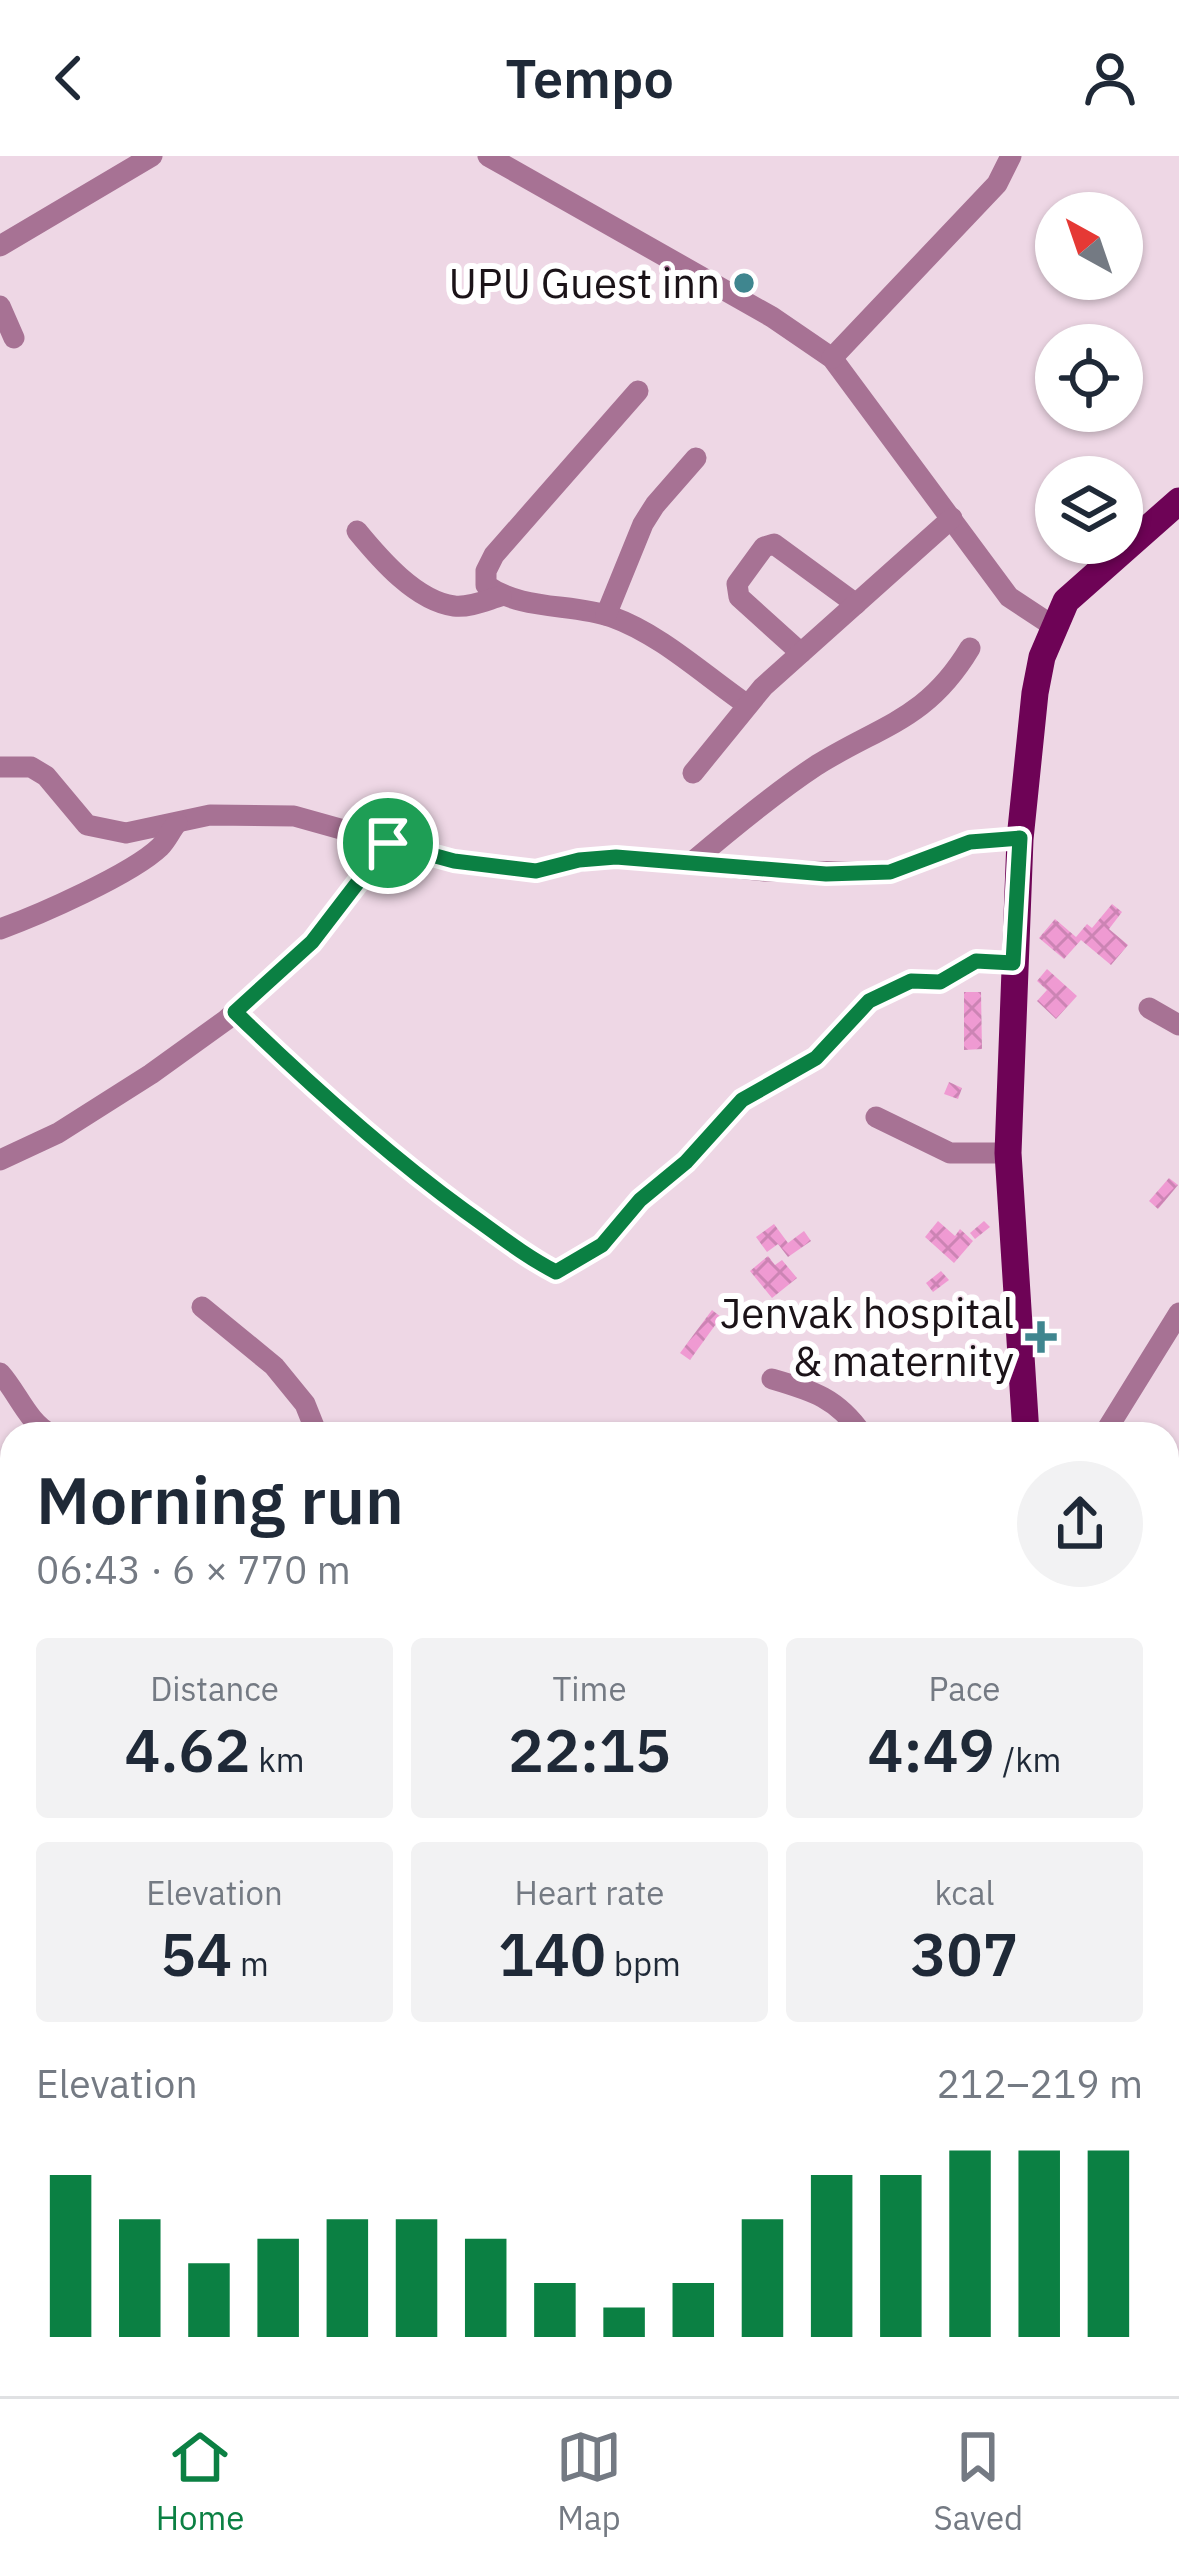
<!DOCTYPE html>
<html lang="en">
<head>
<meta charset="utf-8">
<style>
  body { margin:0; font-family:"IBM Plex Sans",sans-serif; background:#f2f2f3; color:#1f2937; height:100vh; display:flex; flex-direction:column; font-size:45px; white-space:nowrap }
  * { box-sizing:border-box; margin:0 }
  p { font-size:39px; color:#747a83 }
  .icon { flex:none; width:66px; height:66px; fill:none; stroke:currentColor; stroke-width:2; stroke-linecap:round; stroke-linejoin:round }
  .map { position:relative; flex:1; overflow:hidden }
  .panel { position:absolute; left:0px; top:1266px; width:1179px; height:975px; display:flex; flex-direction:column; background:#fff; border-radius:36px 36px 0 0; box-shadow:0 3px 9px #0004 }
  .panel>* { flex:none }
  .needle { width:78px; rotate:320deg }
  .fabs { position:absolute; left:1035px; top:36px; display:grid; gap:24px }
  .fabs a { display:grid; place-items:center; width:108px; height:108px; border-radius:50%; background:#fff; box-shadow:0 3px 9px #0004; font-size:60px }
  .pin { position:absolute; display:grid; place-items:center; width:102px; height:102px; color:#fff; margin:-51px; border:6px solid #fff; border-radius:50%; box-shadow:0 3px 12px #0007 }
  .round { display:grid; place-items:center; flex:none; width:126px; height:126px; border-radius:63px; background:#f2f2f3 }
  .overview { display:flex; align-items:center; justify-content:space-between; height:204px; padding:0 36px }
  h1 { font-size:66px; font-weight:600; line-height:90px }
  .figures { display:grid; grid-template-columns:repeat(3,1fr); gap:18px; height:204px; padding:12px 36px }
  .figures div { display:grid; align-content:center; border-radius:12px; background:#f2f2f3; text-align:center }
  .figures b { font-size:60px; font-weight:600 }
  .figures small { font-size:33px; font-weight:400 }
  .figures p { font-size:33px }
  .chart { height:336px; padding:24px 36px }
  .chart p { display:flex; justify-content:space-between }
  .chart svg { width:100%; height:216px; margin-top:12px; stroke:#0b8043; stroke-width:6 }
  header { display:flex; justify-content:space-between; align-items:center; height:156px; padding:0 36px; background:#fff; font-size:54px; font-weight:600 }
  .tabs { display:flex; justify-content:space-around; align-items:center; height:168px; border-top:3px solid #e0e1e3; background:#fff; font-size:33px; color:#747a83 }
  .tabs a { display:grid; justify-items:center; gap:6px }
  .tabs .on { color:#0b8043 }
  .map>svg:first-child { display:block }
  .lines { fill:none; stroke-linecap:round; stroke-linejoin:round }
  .river { stroke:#49b3c0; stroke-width:30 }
  .building { fill:url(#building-cross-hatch) }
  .minor { stroke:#a77294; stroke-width:21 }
  .major { stroke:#6e0356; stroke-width:27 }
  .route-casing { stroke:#fff; stroke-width:24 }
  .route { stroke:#0b8043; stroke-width:15 }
  .poi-dot { fill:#3f868f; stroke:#fff; stroke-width:4.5 }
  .labels { text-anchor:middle; stroke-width:12; stroke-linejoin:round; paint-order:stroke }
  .poi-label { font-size:42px; fill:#1b1318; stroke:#fff; text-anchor:end }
</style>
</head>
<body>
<header><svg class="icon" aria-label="back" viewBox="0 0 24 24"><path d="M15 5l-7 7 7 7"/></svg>Tempo<svg class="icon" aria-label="person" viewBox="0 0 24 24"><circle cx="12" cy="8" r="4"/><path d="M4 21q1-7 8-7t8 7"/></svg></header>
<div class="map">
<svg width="1179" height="2240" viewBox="0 0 1179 2240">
  <defs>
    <pattern id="building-cross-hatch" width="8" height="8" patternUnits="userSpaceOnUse" patternTransform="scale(3)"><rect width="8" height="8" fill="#ef9ad2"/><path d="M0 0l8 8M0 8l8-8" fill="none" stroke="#cc84b4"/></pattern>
  </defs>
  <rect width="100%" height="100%" fill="#eed7e5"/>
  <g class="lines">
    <!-- river -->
    <g class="river">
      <path d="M0,2051L12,2068"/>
      <path d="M187,2229L203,2240"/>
    </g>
  </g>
  <!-- building -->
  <g class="building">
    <path d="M1112,748L1122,756L1109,773L1128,789L1111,809L1081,784L1064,803L1039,782L1055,763L1076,781L1087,768L1092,772Z"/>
    <path d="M1047,813L1077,840L1056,863L1037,845L1047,834L1037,825Z"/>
    <path d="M964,836H981L982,893L964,894Z"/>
    <path d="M949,926L962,932L958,943L944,938Z"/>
    <path d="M1169,1022L1178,1029L1158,1053L1149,1045Z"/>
    <path d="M938,1065L955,1080L960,1073L973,1085L954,1107L925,1081Z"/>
    <path d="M984,1065L990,1071L975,1083L970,1077Z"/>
    <path d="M774,1068L788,1087L804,1075L811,1085L788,1101L778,1088L767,1096L756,1081Z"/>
    <path d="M768,1100L775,1109L782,1104L797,1122L772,1142L750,1115Z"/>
    <path d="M941,1115L949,1124L933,1136L926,1127Z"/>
    <path d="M712,1154L721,1161L690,1204L680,1197Z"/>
  </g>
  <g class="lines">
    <!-- minor -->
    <g class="minor">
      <path d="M488,0L772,161L832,202L1009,441L1053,470"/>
      <path d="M0,90L152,0"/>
      <path d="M0,150L14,182"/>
      <path d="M832,202L997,28L1011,0"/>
      <path d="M638,235L494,399L486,415V429C522,455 572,447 612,461C660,478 704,519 746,548"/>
      <path d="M357,375C380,403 416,445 454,450C469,452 487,444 501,440"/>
      <path d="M606,459L643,368L655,349L696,302"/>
      <path d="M801,497L739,441L737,428L764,391L774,388L856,448"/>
      <path d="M0,611H31L46,620L87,669L126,677L210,659L294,660L455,705L536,715L579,705L616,701L691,707C731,673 773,638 817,609C881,569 927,564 970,492"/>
      <path d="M693,617L763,531L952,362"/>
      <path d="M691,707L765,715L890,716L971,686L1020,683"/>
      <path d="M0,773C39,759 132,718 160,691C167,684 171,674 177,667"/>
      <path d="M1149,852L1179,869"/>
      <path d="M235,856C308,927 383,995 465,1055C495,1076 523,1099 557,1116L601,1089L641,1044L685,1006L742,944L816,902L869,845L911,825L940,826L976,805L1013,807"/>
      <path d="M876,961L950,997H1008"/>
      <path d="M0,1004L58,977L151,918L226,864L312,786L388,687"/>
      <path d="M202,1151L274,1210L305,1248L317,1278"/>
      <path d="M0,1217C18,1237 28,1267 51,1278"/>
      <path d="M772,1223C813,1235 837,1242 862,1278"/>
      <path d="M1104,1278L1179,1157"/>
      <path d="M0,1684L12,1694"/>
      <path d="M0,1916L12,1909"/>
      <path d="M1167,2090L1179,2089"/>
      <path d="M1068,2229L1069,2240"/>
      <path d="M384,2240L398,2229"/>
      <path d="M962,2240L972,2229"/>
    </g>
    <!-- major -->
    <g class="major">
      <path d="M1026,1278L1008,997L1020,683L1035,537L1042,501L1066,445L1179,345"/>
      <path d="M1108,2229L1109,2240"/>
    </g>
  </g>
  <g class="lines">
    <defs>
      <path id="route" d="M1020,682L1013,807L976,805L940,826L911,825L869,845L816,902L742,944L686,1006L640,1044L602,1089L556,1116C523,1099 495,1076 465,1055C383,995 308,927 235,856L312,786L388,687L454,705L536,715L579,704L616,701L826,718L890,716L970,686Z"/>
    </defs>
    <!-- route casing -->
    <use href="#route" class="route-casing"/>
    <!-- route -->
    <use href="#route" class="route"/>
  </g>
  <!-- markers -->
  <g class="poi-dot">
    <circle cx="744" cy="127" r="12"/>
    <path d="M1035 1163h12v12h12v12h-12v12h-12v-12h-12v-12h12z"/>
  </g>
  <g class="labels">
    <!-- poi labels -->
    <g class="poi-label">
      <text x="720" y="142">UPU Guest inn</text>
      <text x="1014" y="1172">Jenvak hospital<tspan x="1014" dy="48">&amp; maternity</tspan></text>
    </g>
  </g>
</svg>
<div class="fabs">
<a><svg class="needle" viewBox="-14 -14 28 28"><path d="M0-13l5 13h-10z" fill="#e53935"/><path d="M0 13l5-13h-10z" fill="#747a83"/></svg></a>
<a><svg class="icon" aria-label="locate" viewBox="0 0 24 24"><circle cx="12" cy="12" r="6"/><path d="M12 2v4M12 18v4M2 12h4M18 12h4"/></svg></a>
<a><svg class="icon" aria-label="layers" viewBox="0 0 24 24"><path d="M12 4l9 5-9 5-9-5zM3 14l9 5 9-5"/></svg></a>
</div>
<div class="pin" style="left:388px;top:687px;background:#1e9e55"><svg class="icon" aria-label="arrive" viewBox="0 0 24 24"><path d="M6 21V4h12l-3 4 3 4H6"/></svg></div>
<section class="panel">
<div class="overview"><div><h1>Morning run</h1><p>06:43 · 6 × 770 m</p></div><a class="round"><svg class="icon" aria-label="share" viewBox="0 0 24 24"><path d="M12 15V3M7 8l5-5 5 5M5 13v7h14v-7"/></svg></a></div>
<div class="figures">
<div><p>Distance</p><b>4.62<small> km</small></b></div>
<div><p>Time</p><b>22:15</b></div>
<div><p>Pace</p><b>4:49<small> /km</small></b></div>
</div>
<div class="figures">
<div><p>Elevation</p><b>54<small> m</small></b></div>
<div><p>Heart rate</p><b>140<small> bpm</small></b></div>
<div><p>kcal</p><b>307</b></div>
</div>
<div class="chart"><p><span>Elevation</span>212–219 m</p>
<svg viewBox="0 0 160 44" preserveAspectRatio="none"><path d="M5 44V11M15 44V20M25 44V29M35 44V24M45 44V20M55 44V20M65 44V24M75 44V33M85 44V38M95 44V33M105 44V20M115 44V11M125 44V11M135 44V6M145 44V6M155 44V6"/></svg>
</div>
</section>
</div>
<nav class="tabs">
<a class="on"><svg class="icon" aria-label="home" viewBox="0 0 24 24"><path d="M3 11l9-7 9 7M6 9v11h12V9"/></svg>Home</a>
<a><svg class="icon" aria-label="map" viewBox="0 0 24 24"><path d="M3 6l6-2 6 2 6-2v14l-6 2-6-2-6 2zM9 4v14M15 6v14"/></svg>Map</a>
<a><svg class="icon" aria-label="saved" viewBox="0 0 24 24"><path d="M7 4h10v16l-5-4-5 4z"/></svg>Saved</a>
</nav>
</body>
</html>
